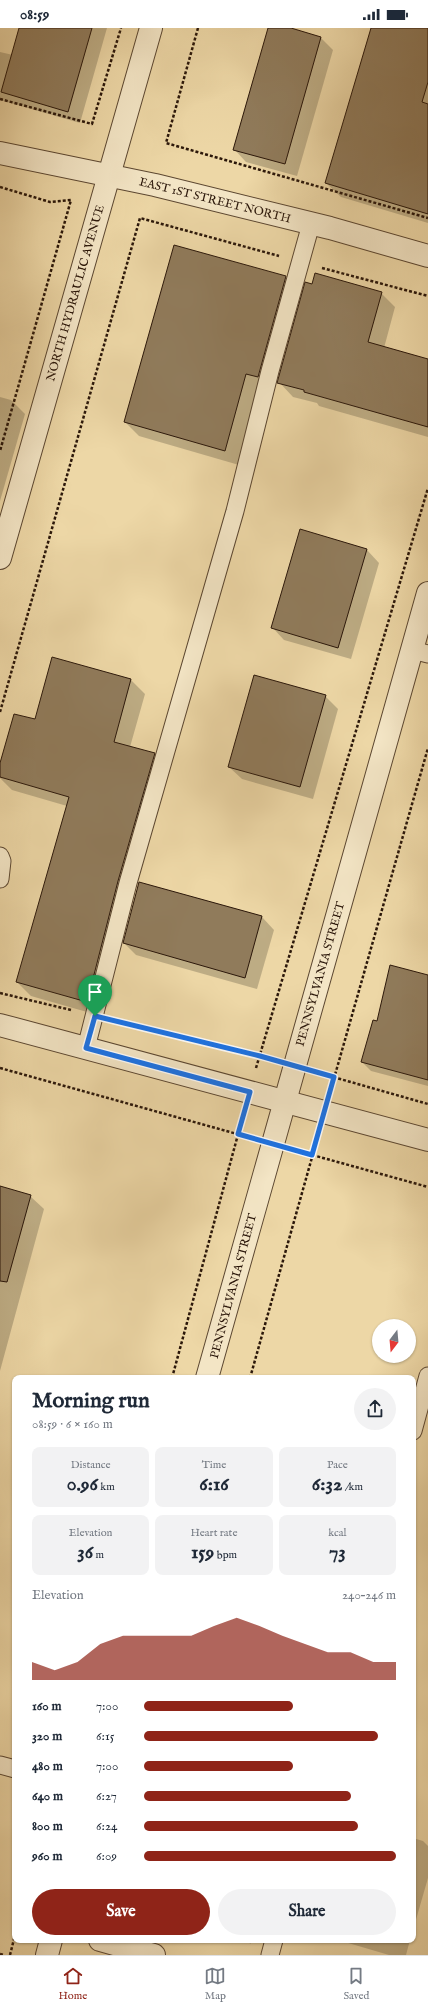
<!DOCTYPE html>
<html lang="en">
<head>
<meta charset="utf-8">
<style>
  body { margin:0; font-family:"IM FELL English",serif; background:#f2f2f3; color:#1f2937; height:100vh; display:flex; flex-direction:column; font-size:15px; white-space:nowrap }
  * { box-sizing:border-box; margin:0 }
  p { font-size:13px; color:#747a83 }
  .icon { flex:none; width:22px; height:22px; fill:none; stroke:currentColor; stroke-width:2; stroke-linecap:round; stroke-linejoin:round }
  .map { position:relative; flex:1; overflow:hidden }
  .side { position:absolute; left:12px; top:1347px; width:404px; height:568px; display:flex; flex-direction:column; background:#fff; border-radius:8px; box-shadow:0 1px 3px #0004 }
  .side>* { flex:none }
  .needle { width:26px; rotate:196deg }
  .tools { position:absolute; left:372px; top:1291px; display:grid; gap:8px }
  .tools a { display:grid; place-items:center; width:44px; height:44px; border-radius:50%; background:#fff; box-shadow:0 1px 3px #0004; font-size:20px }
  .pin { position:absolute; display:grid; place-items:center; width:34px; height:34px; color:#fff; margin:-41px -17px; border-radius:50% 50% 50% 0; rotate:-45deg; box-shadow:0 0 4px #0007 }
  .pin .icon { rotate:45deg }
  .round { display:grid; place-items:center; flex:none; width:42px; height:42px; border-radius:21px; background:#f2f2f3 }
  .summary { display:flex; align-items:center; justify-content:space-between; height:68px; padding:0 20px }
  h1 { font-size:22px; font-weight:700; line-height:30px }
  .figures { display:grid; grid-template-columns:repeat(3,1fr); gap:6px; height:68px; padding:4px 20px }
  .figures div { display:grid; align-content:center; border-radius:8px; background:#f2f2f3; text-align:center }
  .figures b { font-size:20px; font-weight:700 }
  .figures small { font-size:11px; font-weight:400 }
  .figures p { font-size:11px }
  .chart { height:112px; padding:8px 20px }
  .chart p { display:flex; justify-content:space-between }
  .chart svg { width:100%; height:72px; margin-top:4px; fill:#8f2418; opacity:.7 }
  .action { display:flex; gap:8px; margin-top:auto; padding:8px 20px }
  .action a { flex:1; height:46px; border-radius:24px; background:#8f2418; color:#fff; font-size:16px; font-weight:700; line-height:46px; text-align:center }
  .action a+a { background:#f2f2f3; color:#1f2937 }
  ul { padding:0 20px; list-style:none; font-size:13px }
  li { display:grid; grid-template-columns:64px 48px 1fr; align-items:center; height:30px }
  li i { height:10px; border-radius:5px; background:#8f2418 }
  .status { display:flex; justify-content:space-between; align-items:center; height:28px; padding:0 20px; background:#fff; direction:ltr }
  .status svg { height:11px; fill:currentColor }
  .dock { display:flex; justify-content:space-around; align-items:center; height:56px; border-top:1px solid #e0e1e3; background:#fff; font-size:11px; color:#747a83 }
  .dock a { display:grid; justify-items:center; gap:2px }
  .dock .active { color:#8f2418 }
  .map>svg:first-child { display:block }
  .shadow { fill:#0003 }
  .building { fill:#907b5b; stroke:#2b170a }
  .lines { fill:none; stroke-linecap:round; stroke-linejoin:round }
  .service-casing { stroke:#5c4731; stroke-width:19 }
  .minor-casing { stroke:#5c4731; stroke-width:24 }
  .tertiary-casing { stroke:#5c4731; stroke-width:24 }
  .path { stroke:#2b170a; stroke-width:2.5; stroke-dasharray:3 2; stroke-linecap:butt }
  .service { stroke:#f3e5c5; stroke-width:17 }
  .minor { stroke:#f3e5c5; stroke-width:22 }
  .tertiary { stroke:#f3e5c5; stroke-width:22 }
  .route-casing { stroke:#fff; stroke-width:8 }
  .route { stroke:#1a73e8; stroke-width:5 }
  .labels { text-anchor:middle; stroke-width:3.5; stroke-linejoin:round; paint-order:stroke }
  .street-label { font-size:12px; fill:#2b170a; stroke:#f3e5c5 }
</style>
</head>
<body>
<div class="status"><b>08:59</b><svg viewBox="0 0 49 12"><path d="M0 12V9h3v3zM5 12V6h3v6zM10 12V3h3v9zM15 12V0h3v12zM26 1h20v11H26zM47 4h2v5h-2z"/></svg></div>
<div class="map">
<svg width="428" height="1927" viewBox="0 0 428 1927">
  <rect width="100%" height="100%" fill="#edd7a6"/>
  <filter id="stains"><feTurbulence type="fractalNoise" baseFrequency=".005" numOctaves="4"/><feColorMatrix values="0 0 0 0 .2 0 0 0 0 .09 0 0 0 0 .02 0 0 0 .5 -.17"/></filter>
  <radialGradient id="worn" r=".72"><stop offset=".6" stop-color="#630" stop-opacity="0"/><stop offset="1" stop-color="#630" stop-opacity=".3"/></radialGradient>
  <!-- shadow -->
  <g class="shadow">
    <path d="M20,0H107L80,95L0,72V24L13,27Z"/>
    <path d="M269,0H287L321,10L333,22L297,148L246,134L234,121Z"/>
    <path d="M372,0H428V195L341,169L326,155Z"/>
    <path d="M285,249L300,264L239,437L139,408L125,394Z"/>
    <path d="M312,257L381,265L395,279L384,320L428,332V409L319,378L317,375L293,369L279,354Z"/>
    <path d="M0,369L11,372L25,386L0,473Z"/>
    <path d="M300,503L367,522L379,535L351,631L284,612L272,599Z"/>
    <path d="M131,652L145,666L130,719L154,726L168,740L132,867L101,988L31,968L17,954L67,778L12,762L0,750V739L36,693Z"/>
    <path d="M325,668L338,681L313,771L242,751L229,739Z"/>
    <path d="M139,855L262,889L274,902L257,961L136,927L124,915Z"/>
    <path d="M428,948V1058L371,1043L362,1034L378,994Z"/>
    <path d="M0,1159L30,1168L44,1181L0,1343Z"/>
    <path d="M413,1810L423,1813L428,1818V1850L413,1902Z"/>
    <path d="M338,1912H410L406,1927H389Z"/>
  </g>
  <!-- building -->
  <g class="building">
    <path d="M19,0H92L68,84L1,64Z"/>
    <path d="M268,0H291L321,9L285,136L233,122Z"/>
    <path d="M371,0H428V54L422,74L428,76V186L325,155Z"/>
    <path d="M174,217L286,248L258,349L246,346L225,423L124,394Z"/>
    <path d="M315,245L382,264L368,314L428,331V399L304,364V362L277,355L305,254L312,256Z"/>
    <path d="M300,501L367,521L338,620L271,600Z"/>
    <path d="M52,629L131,651L114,714L155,725L118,853L87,974L16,954L69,769L0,749V735L14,686L35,691Z"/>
    <path d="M254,647L326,667L300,759L228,739Z"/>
    <path d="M139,854L262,888L245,950L123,915Z"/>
    <path d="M390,937L428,947V1052L361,1034L373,992L377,993Z"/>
    <path d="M0,1158L31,1167L7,1254L0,1253Z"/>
  </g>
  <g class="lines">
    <defs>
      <g id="service">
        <path d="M412,622L428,626"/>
        <path d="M0,828L2,833L0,851"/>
        <path d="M86,1020L128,855L235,483L270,343L311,196"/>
        <path d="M413,1403L428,1348"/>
        <path d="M0,1737L15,1741"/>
        <path d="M270,1927L274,1912"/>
      </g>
      <g id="minor">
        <path d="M207,1350L428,565"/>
        <path d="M100,1912L154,1927"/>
        <path d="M47,1927L51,1912"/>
      </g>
      <g id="tertiary">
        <path d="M0,125L155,157L330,200L428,228"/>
        <path d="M0,530L151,0"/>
        <path d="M0,997L428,1112"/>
      </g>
    </defs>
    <!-- service casing -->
    <use href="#service" class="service-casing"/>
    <!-- minor casing -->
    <use href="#minor" class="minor-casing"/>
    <!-- tertiary casing -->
    <use href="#tertiary" class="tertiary-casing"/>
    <!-- path -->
    <g class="path">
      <path d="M198,0L166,115L428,190"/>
      <path d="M0,71L92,96L121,0"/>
      <path d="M0,159L50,174L71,172L0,423"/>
      <path d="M322,240L428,268"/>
      <path d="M0,684L140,190L279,228"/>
      <path d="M0,965L71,982"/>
      <path d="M117,993L271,1031"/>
      <path d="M0,1040L248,1109"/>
      <path d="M256,1040L428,460"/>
      <path d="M319,1045L428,1076"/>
      <path d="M331,1061L428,720"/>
      <path d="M298,1123L428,1159"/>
      <path d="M172,1350L243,1088"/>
      <path d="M250,1350L318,1108"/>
      <path d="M243,1912L251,1914"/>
      <path d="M0,1926L4,1927"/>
      <path d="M10,1927L15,1907"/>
    </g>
    <!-- service -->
    <use href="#service" class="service"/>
    <!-- minor -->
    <use href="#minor" class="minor"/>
    <!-- tertiary -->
    <use href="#tertiary" class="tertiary"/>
  </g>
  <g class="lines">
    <defs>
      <path id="route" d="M95,988L260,1028L334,1049L312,1127L238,1106L250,1064L86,1020Z"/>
    </defs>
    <!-- route casing -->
    <use href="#route" class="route-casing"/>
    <!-- route -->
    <use href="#route" class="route"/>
  </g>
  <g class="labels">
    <!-- street labels -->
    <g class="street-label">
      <text transform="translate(215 172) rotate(14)" y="4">EAST 1ST STREET NORTH</text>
      <text transform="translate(75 265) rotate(-74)" y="4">NORTH HYDRAULIC AVENUE</text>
      <text transform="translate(320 946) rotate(-74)" y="4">PENNSYLVANIA STREET</text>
      <text transform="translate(233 1258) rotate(-75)" y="4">PENNSYLVANIA STREET</text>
    </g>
  </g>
  <rect width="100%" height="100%" filter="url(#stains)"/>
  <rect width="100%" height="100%" fill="url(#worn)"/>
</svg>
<div class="tools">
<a><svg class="needle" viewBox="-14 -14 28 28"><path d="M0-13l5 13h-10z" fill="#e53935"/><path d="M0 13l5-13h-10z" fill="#747a83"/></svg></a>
</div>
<div class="pin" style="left:95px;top:988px;background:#1e9e55"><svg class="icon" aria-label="arrive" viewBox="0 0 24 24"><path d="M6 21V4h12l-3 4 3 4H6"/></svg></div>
<section class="side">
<div class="summary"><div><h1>Morning run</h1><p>08:59 · 6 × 160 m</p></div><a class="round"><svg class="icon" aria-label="share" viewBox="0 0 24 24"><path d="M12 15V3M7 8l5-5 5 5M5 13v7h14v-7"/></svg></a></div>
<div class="figures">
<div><p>Distance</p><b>0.96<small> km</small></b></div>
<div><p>Time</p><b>6:16</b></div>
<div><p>Pace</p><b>6:32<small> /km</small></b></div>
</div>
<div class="figures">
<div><p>Elevation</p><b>36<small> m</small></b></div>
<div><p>Heart rate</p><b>159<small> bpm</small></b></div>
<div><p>kcal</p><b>73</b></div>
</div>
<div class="chart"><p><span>Elevation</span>240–246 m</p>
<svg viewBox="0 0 160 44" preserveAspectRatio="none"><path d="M0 44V33L10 38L20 33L30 22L40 17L50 17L60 17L70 17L80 11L90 6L100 11L110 17L120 22L130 27L140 27L150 33L160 33V44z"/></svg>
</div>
<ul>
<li><b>160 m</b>7:00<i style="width:59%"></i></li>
<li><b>320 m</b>6:15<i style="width:93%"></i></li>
<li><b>480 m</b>7:00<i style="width:59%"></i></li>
<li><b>640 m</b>6:27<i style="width:82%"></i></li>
<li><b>800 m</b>6:24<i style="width:85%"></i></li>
<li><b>960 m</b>6:09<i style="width:100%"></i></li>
</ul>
<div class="action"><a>Save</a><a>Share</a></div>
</section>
</div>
<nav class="dock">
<a class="active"><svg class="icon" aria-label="home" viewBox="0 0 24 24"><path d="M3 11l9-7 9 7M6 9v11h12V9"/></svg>Home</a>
<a><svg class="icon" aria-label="map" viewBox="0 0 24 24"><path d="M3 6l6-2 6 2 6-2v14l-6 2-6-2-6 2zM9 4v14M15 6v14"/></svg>Map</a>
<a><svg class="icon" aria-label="saved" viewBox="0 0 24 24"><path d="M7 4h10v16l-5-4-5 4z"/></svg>Saved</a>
</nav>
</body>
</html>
